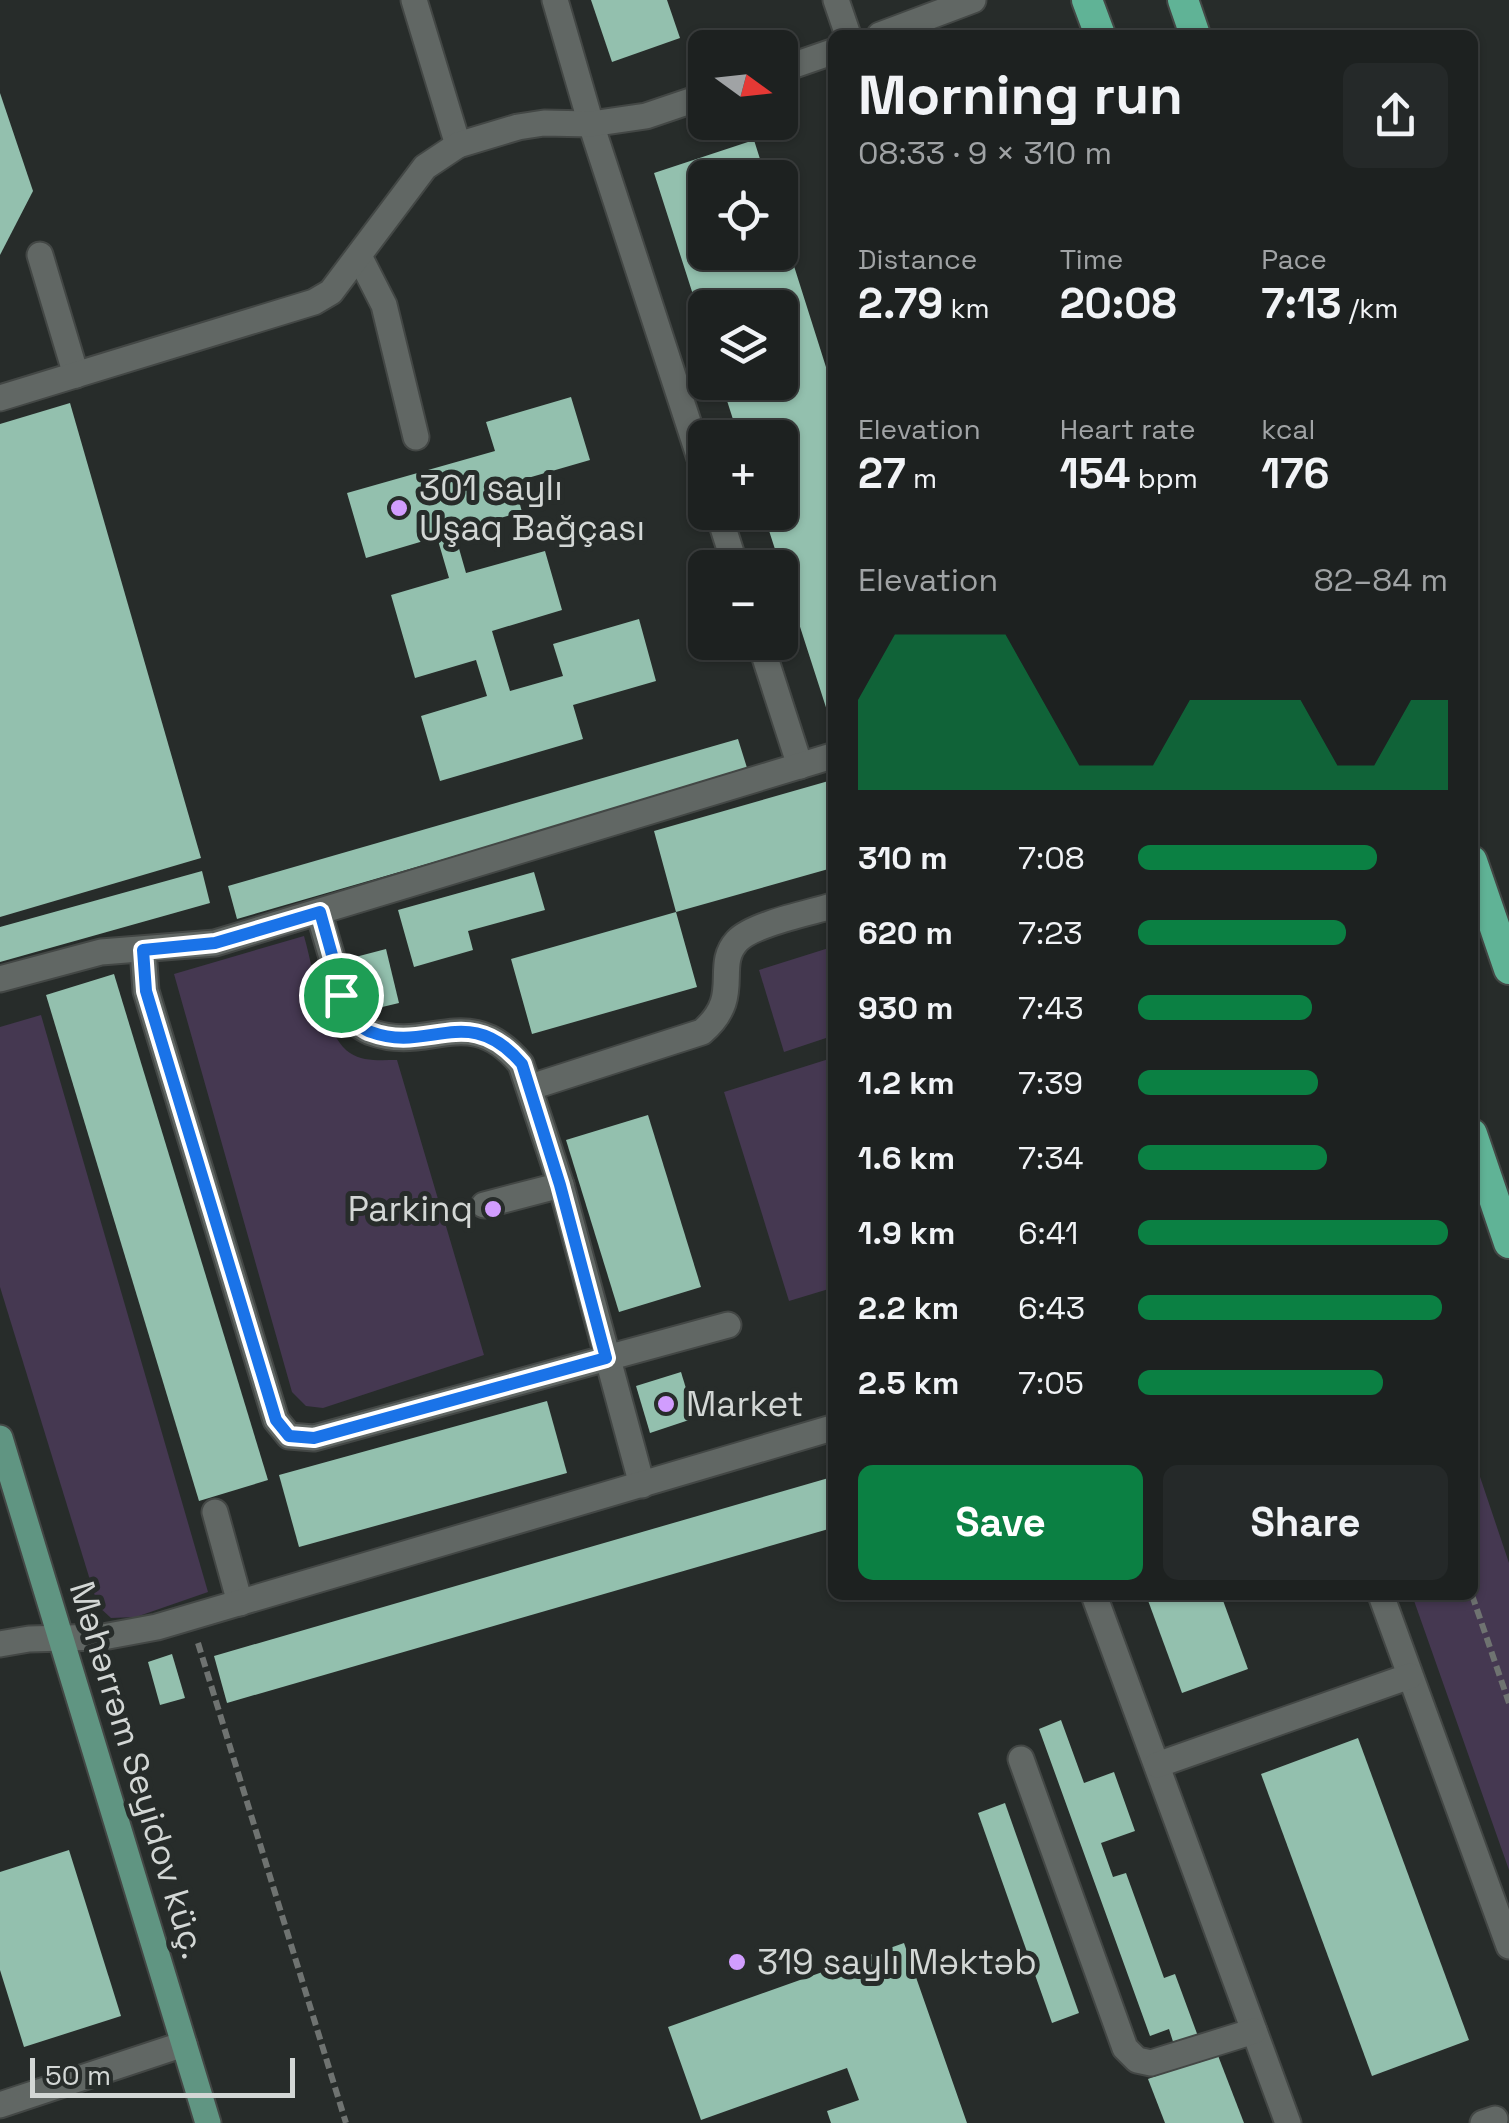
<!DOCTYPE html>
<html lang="en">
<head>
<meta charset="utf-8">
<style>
  body { margin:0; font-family:"Space Grotesk",sans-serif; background:#252929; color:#f1f3f6; height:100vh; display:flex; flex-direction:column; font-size:38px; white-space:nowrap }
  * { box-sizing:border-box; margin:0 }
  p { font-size:32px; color:#a0a3a5 }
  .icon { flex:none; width:55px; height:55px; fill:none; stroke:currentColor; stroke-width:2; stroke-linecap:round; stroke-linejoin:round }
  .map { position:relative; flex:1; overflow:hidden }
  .drawer { position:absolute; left:828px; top:30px; width:650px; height:1570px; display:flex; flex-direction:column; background:#1d2120; border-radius:15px; box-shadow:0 2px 8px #0004,0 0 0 2px #3b3e3e }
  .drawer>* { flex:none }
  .needle { width:65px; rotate:105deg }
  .controls { position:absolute; left:688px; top:30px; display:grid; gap:20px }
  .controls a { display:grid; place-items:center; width:110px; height:110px; border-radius:15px; background:#1d2120; box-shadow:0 2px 8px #0004,0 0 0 2px #3b3e3e; font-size:50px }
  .scale { position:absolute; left:30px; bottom:25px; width:265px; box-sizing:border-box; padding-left:10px; border:5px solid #d3d7d5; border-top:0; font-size:28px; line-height:35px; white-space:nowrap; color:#d3d7d5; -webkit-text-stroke:8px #272c2a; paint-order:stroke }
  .pin { position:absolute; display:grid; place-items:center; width:85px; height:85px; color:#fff; margin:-42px; border:5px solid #fff; border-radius:50%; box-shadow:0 2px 10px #0007 }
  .round { display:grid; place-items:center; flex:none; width:105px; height:105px; border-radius:15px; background:#252929 }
  .head { display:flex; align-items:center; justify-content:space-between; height:170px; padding:0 30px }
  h1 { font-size:55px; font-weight:700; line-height:75px }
  .figures { display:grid; grid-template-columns:repeat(3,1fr); gap:15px; height:170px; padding:10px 30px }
  .figures div { display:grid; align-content:center }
  .figures b { font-size:42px; font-weight:700 }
  .figures small { font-size:28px; font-weight:400 }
  .figures p { font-size:28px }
  .chart { height:280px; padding:20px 30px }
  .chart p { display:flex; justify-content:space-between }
  .chart svg { width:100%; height:180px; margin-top:10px; fill:#0b8043; opacity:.7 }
  .action { display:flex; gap:20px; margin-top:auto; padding:20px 30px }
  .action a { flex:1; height:115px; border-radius:15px; background:#0b8043; color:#fff; font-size:40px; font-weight:700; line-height:115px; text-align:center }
  .action a+a { background:#252929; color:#f1f3f6 }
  ul { padding:0 30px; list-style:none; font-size:32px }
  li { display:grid; grid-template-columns:160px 120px 1fr; align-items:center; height:75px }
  li i { height:25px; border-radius:12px; background:#0b8043 }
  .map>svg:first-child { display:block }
  .green { fill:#453851 }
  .building { fill:#93c0ae }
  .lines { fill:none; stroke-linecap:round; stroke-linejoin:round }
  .minor-casing { stroke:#434745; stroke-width:29 }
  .major-casing { stroke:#434745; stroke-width:29 }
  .highway-casing { stroke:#434745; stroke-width:34 }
  .path { stroke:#6f7371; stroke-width:6; stroke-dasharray:10 5; stroke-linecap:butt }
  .minor { stroke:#616764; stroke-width:25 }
  .major { stroke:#609582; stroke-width:25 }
  .highway { stroke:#60b396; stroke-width:30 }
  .route-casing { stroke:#fff; stroke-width:20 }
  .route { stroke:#1a73e8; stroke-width:12 }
  .poi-dot { fill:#d19dfe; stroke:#272c2a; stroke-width:4 }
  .labels { text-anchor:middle; stroke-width:10; stroke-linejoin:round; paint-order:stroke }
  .poi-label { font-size:35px; fill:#d3d7d5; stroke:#272c2a; text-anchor:start }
  .street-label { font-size:35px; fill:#d3d7d5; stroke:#272c2a }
</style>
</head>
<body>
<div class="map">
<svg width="1509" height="2123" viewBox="0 0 1509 2123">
  <rect width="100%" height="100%" fill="#272c2a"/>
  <!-- green -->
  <g class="green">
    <path d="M304,936C313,967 323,1035 350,1053C363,1062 381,1060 397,1060L484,1355L323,1408L306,1406L292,1392L174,974Z"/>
    <path d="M832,947V1036L784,1052L759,970Z"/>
    <path d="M41,1015L208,1592L136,1617L111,1618L98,1606L0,1287V1027Z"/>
    <path d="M832,1058V1288L789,1301L724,1092Z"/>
    <path d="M1473,1456L1509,1563V1870L1412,1595H1472Z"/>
  </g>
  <!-- building -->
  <g class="building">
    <path d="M591,0H667L680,38L612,62Z"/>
    <path d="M0,93L33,191L0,255Z"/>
    <path d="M754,140L766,178H705V252H780L781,225L832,386V726L763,512H780V438H739L721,382H780V308H705L704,329L654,173Z"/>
    <path d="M571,397L590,460L514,482L522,512L454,531L466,573L545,551L562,610L492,631L510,691L563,676L553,644L639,619L656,681L573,705L583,739L440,781L421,716L487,696L476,660L415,678L391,595L449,578L437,537L366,558L347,493L495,451L486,422Z"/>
    <path d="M70,403L201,858L0,917V424Z"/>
    <path d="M738,739L748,771L237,919L228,886Z"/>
    <path d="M832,780V868L676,912L697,987L532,1034L511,959L676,912L654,831Z"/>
    <path d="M202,871L210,903L0,962V927Z"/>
    <path d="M534,872L545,910L468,931L473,950L414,967L398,910Z"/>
    <path d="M386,949L399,1003L357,1013L344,960Z"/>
    <path d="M114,974L268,1480L199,1501L46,995Z"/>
    <path d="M648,1115L701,1287L619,1312L566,1140Z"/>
    <path d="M681,1372L695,1418L650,1433L636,1386Z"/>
    <path d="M547,1401L567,1473L299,1547L279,1475Z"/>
    <path d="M832,1477V1528L227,1703L214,1656Z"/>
    <path d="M1146,1595H1221L1248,1669L1182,1693Z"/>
    <path d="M172,1654L185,1698L160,1705L148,1662Z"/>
    <path d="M1061,1720L1084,1783L1114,1772L1135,1831L1101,1843L1113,1877L1126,1873L1164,1978L1175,1974L1199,2039L1175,2048L1169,2029L1150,2036L1039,1729Z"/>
    <path d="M1358,1738L1469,2040L1372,2076L1261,1774Z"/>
    <path d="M1005,1803L1079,2013L1052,2023L978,1813Z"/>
    <path d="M69,1850L121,2016L24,2047L0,1970V1872Z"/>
    <path d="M904,1943L967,2123H831L827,2111L859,2100L847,2068L701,2120L668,2027Z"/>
    <path d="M1217,2053L1244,2123H1165L1148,2079Z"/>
  </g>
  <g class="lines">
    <defs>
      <g id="minor">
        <path d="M414,0L458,145"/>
        <path d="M555,0L591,124L705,474"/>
        <path d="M836,0L848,35"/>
        <path d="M880,35L973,0"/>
        <path d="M780,70L832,52"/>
        <path d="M40,255L76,375"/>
        <path d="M359,256L384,305L416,437"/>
        <path d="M0,398L314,302L331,292L425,167L458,145L518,127L544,123L591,124L646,116L705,96"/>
        <path d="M718,512L736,568"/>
        <path d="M760,642L800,766"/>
        <path d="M319,913L350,1019C357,1023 364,1030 371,1032C429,1054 469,1001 521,1064L561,1185L642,1485"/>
        <path d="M143,950L146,991L276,1420L289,1436L314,1438L728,1325"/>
        <path d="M0,979L101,952L215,943L832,756"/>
        <path d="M531,1087L702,1032C744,996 713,967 737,941C753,924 809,913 832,906"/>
        <path d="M484,1205L561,1185"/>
        <path d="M215,1512L240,1603"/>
        <path d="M1094,1595L1288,2123"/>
        <path d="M1381,1595L1509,1946"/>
        <path d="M0,1644L29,1639L103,1637L157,1627L832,1428"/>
        <path d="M1021,1759L1125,2048L1137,2060L1151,2063L1254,2031"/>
        <path d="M1157,1765L1410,1676"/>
        <path d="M0,2105L184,2044"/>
        <path d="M1483,2123L1495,2119"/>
      </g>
      <path id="major" d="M0,1438L208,2123"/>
      <g id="highway">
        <path d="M1087,0L1100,35"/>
        <path d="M1183,0L1195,35"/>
        <path d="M1472,861L1509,969"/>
        <path d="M1472,1134L1509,1243"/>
      </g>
    </defs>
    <!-- minor casing -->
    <use href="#minor" class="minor-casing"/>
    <!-- major casing -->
    <use href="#major" class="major-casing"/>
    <!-- highway casing -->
    <use href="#highway" class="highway-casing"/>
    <!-- path -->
    <g class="path">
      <path d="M1472,1595L1509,1703"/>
      <path d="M198,1643L346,2123"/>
    </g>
    <!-- minor -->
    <use href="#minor" class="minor"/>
    <!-- major -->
    <use href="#major" class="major"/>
    <!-- highway -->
    <use href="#highway" class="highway"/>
  </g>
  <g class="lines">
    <defs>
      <path id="route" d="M320,912L350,1019C357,1023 364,1030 371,1032C429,1054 469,1001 522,1064L560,1185L606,1358L314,1438L289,1436L276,1420L146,991L143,950L215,943Z"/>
    </defs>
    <!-- route casing -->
    <use href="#route" class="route-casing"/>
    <!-- route -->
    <use href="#route" class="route"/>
  </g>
  <!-- markers -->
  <g class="poi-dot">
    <circle cx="399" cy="508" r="10"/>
    <circle cx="493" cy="1209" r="10"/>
    <circle cx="666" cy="1404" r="10"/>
    <circle cx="737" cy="1962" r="10"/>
  </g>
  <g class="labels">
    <!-- poi labels -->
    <g class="poi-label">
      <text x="419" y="500">301 saylı<tspan x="419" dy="40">Uşaq Bağçası</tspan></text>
      <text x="473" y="1221" text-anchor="end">Parkinq</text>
      <text x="686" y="1416">Market</text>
      <text x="757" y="1974">319 saylı Məktəb</text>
    </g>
    <!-- street labels -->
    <g class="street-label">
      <text transform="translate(138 1770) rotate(73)" y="12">Məhərrəm Seyidov küç.</text>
    </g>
  </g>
</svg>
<div class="controls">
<a><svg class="needle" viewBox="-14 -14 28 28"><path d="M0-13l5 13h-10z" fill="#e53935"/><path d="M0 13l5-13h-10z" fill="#a0a3a5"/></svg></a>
<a><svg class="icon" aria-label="locate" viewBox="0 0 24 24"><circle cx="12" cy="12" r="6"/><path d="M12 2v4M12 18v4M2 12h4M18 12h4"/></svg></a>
<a><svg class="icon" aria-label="layers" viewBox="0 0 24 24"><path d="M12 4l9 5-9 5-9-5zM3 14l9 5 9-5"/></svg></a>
<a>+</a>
<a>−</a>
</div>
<div class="scale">50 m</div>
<div class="pin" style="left:341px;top:995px;background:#1e9e55"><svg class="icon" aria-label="arrive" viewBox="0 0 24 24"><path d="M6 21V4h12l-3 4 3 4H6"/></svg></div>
<section class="drawer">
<div class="head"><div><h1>Morning run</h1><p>08:33 · 9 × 310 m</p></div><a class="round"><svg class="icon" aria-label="share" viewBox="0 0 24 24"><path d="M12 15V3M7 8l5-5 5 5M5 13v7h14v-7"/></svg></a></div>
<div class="figures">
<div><p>Distance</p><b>2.79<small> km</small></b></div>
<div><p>Time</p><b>20:08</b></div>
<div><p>Pace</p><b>7:13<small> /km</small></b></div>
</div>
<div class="figures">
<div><p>Elevation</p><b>27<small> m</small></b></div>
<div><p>Heart rate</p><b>154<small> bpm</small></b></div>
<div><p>kcal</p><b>176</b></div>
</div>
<div class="chart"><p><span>Elevation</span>82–84 m</p>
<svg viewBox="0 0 160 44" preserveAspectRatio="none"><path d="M0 44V22L10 6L20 6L30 6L40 6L50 22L60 38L70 38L80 38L90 22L100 22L110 22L120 22L130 38L140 38L150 22L160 22V44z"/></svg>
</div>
<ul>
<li><b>310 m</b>7:08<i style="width:77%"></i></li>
<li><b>620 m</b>7:23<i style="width:67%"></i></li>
<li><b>930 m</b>7:43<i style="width:56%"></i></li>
<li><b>1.2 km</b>7:39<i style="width:58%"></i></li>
<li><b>1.6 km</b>7:34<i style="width:61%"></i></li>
<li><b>1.9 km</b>6:41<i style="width:100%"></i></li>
<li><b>2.2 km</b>6:43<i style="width:98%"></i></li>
<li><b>2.5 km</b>7:05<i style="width:79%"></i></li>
</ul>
<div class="action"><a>Save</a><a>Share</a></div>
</section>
</div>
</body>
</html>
